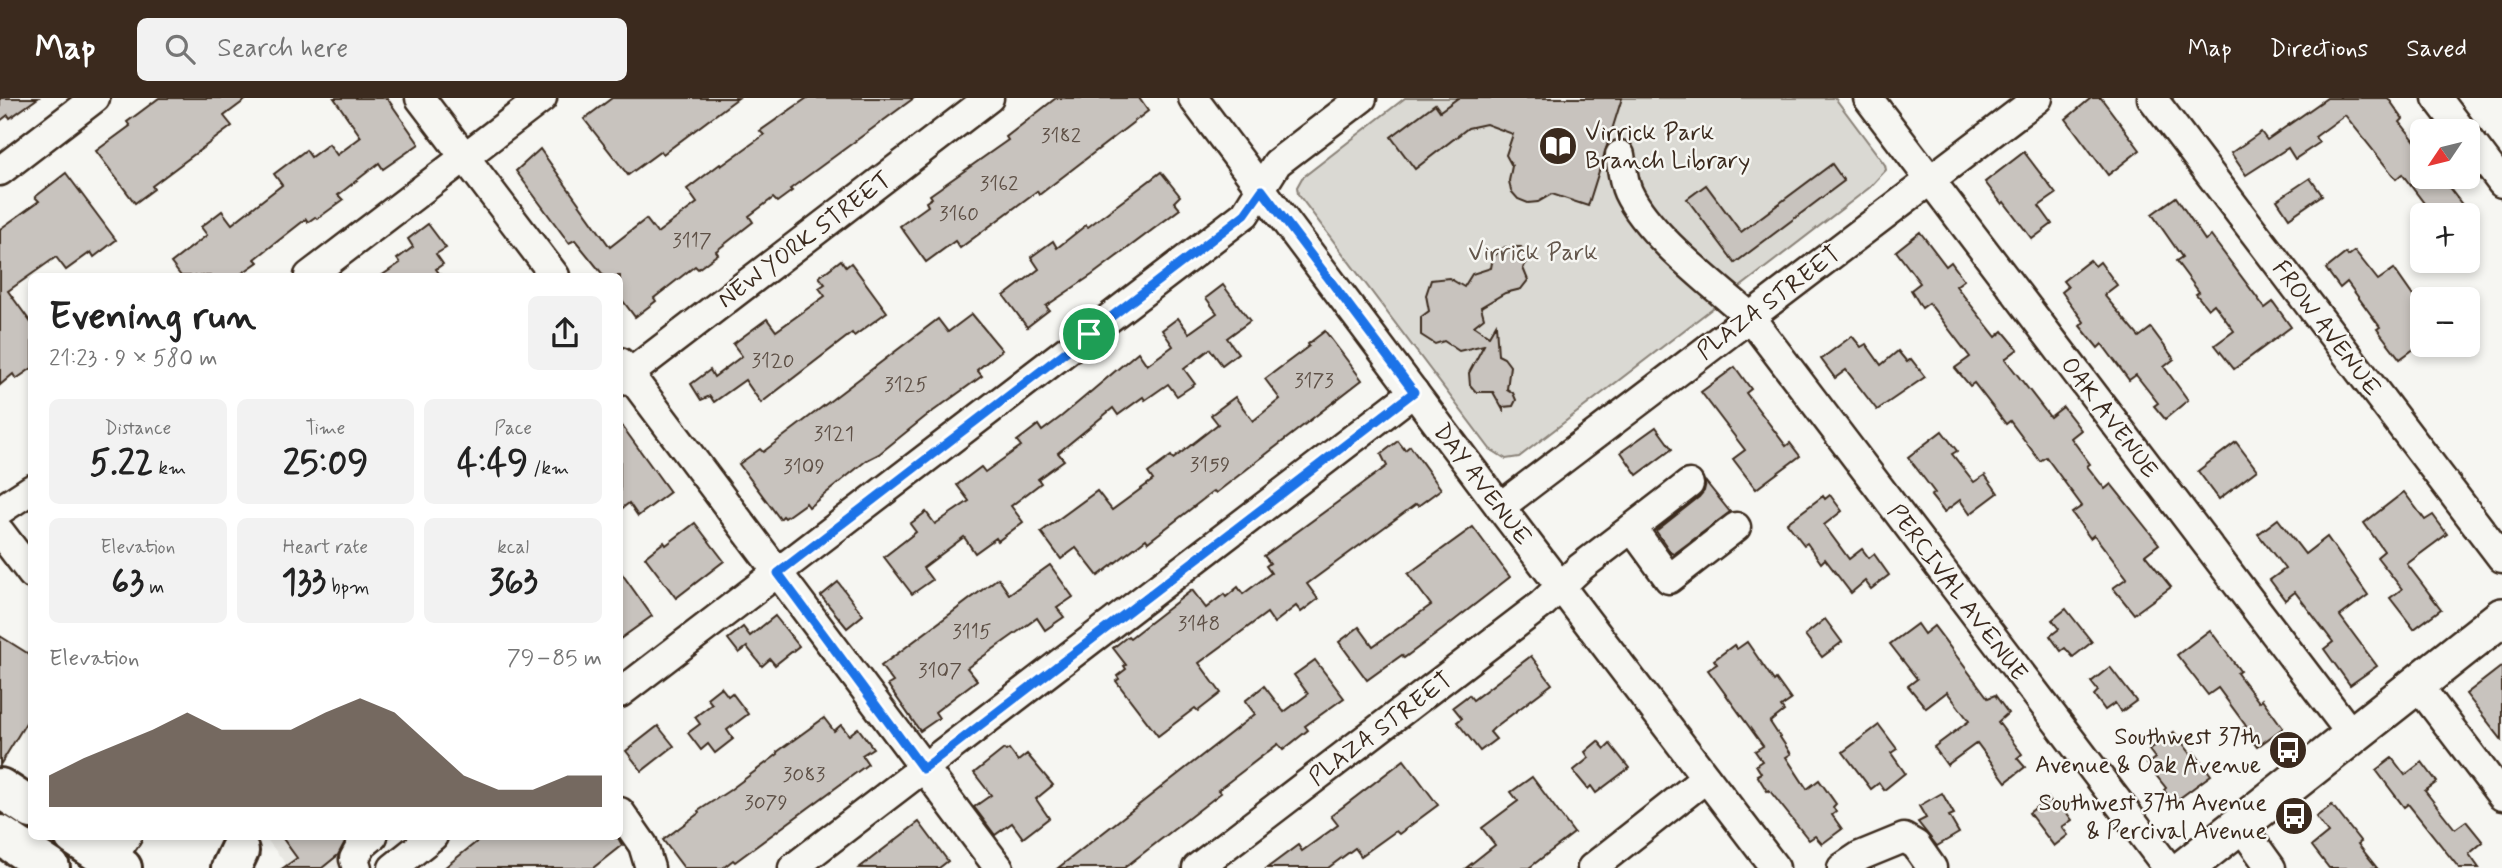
<!DOCTYPE html>
<html lang="en">
<head>
<meta charset="utf-8">
<style>
  body { margin:0; font-family:Mynerve,sans-serif; background:#f2f2f2; color:#222; height:100vh; display:flex; flex-direction:column; font-size:26px; white-space:nowrap }
  * { box-sizing:border-box; margin:0 }
  p { font-size:23px; color:#767676 }
  .icon { flex:none; width:38px; height:38px; fill:none; stroke:currentColor; stroke-width:2; stroke-linecap:round; stroke-linejoin:round }
  .map { position:relative; flex:1; overflow:hidden }
  .details { position:absolute; left:28px; top:175px; width:595px; height:567px; display:flex; flex-direction:column; background:#fff; border-radius:10px; box-shadow:0 4px 10px #0003 }
  .details>* { flex:none }
  .needle { width:46px; rotate:235deg }
  .controls { position:absolute; left:2410px; top:21px; display:grid; gap:14px }
  .controls a { display:grid; place-items:center; width:70px; height:70px; border-radius:10px; background:#fff; box-shadow:0 4px 10px #0003; font-size:35px }
  .pin { position:absolute; display:grid; place-items:center; width:60px; height:60px; color:#fff; margin:-30px; border:4px solid #fff; border-radius:50%; box-shadow:0 2px 7px #0007 }
  .round { display:grid; place-items:center; flex:none; width:74px; height:74px; border-radius:10px; background:#f2f2f2 }
  .headline { display:flex; align-items:center; justify-content:space-between; height:119px; padding:0 21px }
  h1 { font-size:38px; font-weight:800; line-height:52px }
  .metrics { display:grid; grid-template-columns:repeat(3,1fr); gap:10px; height:119px; padding:7px 21px }
  .metrics div { display:grid; align-content:center; border-radius:10px; background:#f2f2f2; text-align:center }
  .metrics b { font-size:35px; font-weight:800 }
  .metrics small { font-size:19px; font-weight:400 }
  .metrics p { font-size:19px }
  .chart { height:196px; padding:14px 21px }
  .chart p { display:flex; justify-content:space-between }
  .chart svg { width:100%; height:126px; margin-top:7px; fill:#3b2a1e; opacity:.7 }
  header { display:flex; align-items:center; gap:42px; box-sizing:border-box; height:98px; padding:0 35px; background:#3b2a1e; color:#fff }
  header strong { font-size:33px }
  nav { display:flex; gap:38px; margin-inline-start:auto; font-size:24px }
  .search { width:490px; height:63px; background:#f2f2f2; display:flex; align-items:center; gap:18px; box-sizing:border-box; padding:0 24px; border-radius:10px; color:#767676; font-size:26px }
  .map>svg:first-child { display:block }
  .built { fill:#e8e7e2 }
  .green { fill:#dad9d3; stroke:#8a8278; stroke-width:2 }
  .building { fill:#c8c3be; stroke:#3b2a1e; stroke-width:2 }
  .lines { fill:none; stroke-linecap:round; stroke-linejoin:round }
  .minor-casing { stroke:#3b2a1e; stroke-width:33 }
  .major-casing { stroke:#3b2a1e; stroke-width:42 }
  .highway-casing { stroke:#3b2a1e; stroke-width:44 }
  .minor { stroke:#f6f6f2; stroke-width:28 }
  .major { stroke:#f6f6f2; stroke-width:37 }
  .highway { stroke:#f6f6f2; stroke-width:38 }
  .route-casing { stroke:#fff; stroke-width:14 }
  .route { stroke:#1a73e8; stroke-width:9 }
  .labels { text-anchor:middle; stroke-width:5; stroke-linejoin:round; paint-order:stroke }
  .number-label { font-size:21px; fill:#5e5046 }
  .poi-label { font-size:24px; fill:#3b2a1e; stroke:#f6f6f2; text-anchor:end }
  .street-label { font-size:24px; fill:#3b2a1e; stroke:#f6f6f2 }
  .park-label { font-size:24px; fill:#63564b; stroke:#f6f6f2 }
</style>
</head>
<body>
<header>
<strong>Map</strong>
<div class="search"><svg class="icon" aria-label="search" viewBox="0 0 24 24"><circle cx="10" cy="10" r="6"/><path d="M15 15l6 6"/></svg>Search here</div>
<nav><a>Map</a><a>Directions</a><a>Saved</a></nav>
</header>
<div class="map">
<svg width="2502" height="770" viewBox="0 0 2502 770">
  <rect width="100%" height="100%" fill="#f6f6f2"/>
  <filter id="ink" filterUnits="userSpaceOnUse"><feTurbulence type="fractalNoise" baseFrequency=".0143" numOctaves="2"/><feDisplacementMap in="SourceGraphic" scale="14" xChannelSelector="R" yChannelSelector="G"/><feConvolveMatrix kernelMatrix="1 2 1 2 8 2 1 2 1" color-interpolation-filters="sRGB"/></filter>
  <g filter="url(#ink)">
    <!-- built -->
    <path class="built" d="M265,739H395L354,770H289Z"/>
    <!-- green -->
    <path class="green" d="M1405,0H1835L1885,67L1886,72L1869,90L1519,359L1506,361L1490,351L1298,96L1297,89L1302,80Z"/>
    <!-- building -->
    <g class="building">
      <path d="M0,0H38L10,20L8,17L0,23Z"/>
      <path d="M159,0H248L224,18L232,28L152,88L154,91L135,105L96,53L130,28L127,24Z"/>
      <path d="M334,0H387L419,46L383,71L379,65L338,97L343,102L317,121L315,119L308,124L306,121L255,161L258,164L238,178H181L171,165L207,137L201,129L222,113L232,126L282,87L274,76L306,52L311,59L329,46L337,57L361,39Z"/>
      <path d="M612,0H738L663,56L661,53L628,77L584,21Z"/>
      <path d="M807,0H914L790,91L792,93L777,104L773,100L749,118L753,124L716,153L718,156L698,171L695,168L654,200L656,203L635,219L620,199V178H604L575,142L569,145L516,73L540,51L610,149L646,121L657,135L697,105L687,91L720,66L721,68L764,37L760,33Z"/>
      <path d="M1056,0H1139L1148,13L1039,97L1037,93L960,150L955,143L926,164L900,128L928,108L926,104L932,100L930,97L1008,42L1006,39Z"/>
      <path d="M1458,0H1622L1588,108L1552,96L1538,104L1528,105L1518,101L1511,93L1509,83L1512,68L1506,57L1513,36L1486,26L1468,30L1415,71L1391,39L1435,6L1440,13Z"/>
      <path d="M2091,0H2101L2140,52L2108,77L2066,21Z"/>
      <path d="M2327,0H2388L2403,21L2400,24L2422,52V79H2441L2470,117H2433L2402,76L2396,81L2345,17L2315,39L2319,45L2295,61L2288,50L2246,77L2231,55L2261,34L2267,42Z"/>
      <path d="M2024,54L2056,96L2039,108L2052,126L2032,141L2004,104L2002,106L1985,84Z"/>
      <path d="M1832,66L1844,83L1735,165L1687,101L1706,87L1741,134Z"/>
      <path d="M1161,74L1180,98L1174,104L1180,111L1092,177L1046,208L1049,212L1027,229L1004,198L1039,171L1031,159L1053,143L1057,150L1086,127L1088,129Z"/>
      <path d="M66,75L116,142L94,159L91,154L66,172L56,159L8,193L32,226V270L16,281L13,276L0,287V131L39,103L35,99Z"/>
      <path d="M2310,80L2322,97L2289,120L2277,102Z"/>
      <path d="M2176,99L2205,142L2211,138L2265,210L2273,204L2291,229L2234,271L2215,247L2234,233L2214,206L2208,211L2196,196L2199,194L2176,163L2182,159L2152,116Z"/>
      <path d="M428,126L446,150L436,156L443,166L436,171L441,178H381L400,165L397,161L413,149L408,141Z"/>
      <path d="M1920,134L1946,168L1951,164L1964,182L1956,188L1996,239L2003,233L2018,251L2005,261L2050,319L2063,309L2081,332L2071,340L2090,366L2087,368L2105,391L2111,386L2159,446L2145,457L2171,489L2134,516L2113,490L2127,480L2094,437L2090,440L2072,415L2082,408L2046,359L2040,363L2010,323L2006,326L1974,285L1970,288L1955,270L1970,259L1929,205L1922,210L1911,192L1920,185L1896,153Z"/>
      <path d="M1505,149H1521L1529,161L1523,170L1528,182L1521,191L1505,195L1481,209L1484,220L1474,228L1489,238L1496,226L1498,257L1504,260L1510,268L1507,291L1513,295L1516,302L1513,308L1503,309V312L1493,294H1476L1470,287L1469,275L1484,247L1459,253L1444,243L1435,246L1421,237V219L1429,213L1426,197L1431,182L1449,180L1464,189L1472,176L1491,170L1493,159Z"/>
      <path d="M2355,153L2378,182L2394,171L2422,211V245L2400,261L2377,231L2380,229L2347,184L2340,190L2326,171L2346,155L2348,158Z"/>
      <path d="M841,162L846,169L851,165L887,214L854,238L852,235L761,305L745,282L714,304L710,298L701,302L691,286L710,272L714,279L742,258L733,246L767,221L776,233L825,198L819,190L825,186L819,179Z"/>
      <path d="M2090,162L2095,168L2100,164L2117,187L2104,197L2139,239L2151,230L2174,261L2164,269L2188,302L2165,321L2154,308L2158,305L2136,277L2129,282L2102,246L2098,250L2080,228L2084,224L2062,194L2068,189L2063,183Z"/>
      <path d="M1223,187L1250,223L1227,240L1238,255L1222,267L1210,251L1184,271L1195,286L1177,298L1168,286L1145,302L1143,299L1118,317L1113,310L1058,355L1064,362L1038,381L1041,385L1011,408L1023,424L998,443L996,440L975,455L964,439L923,470L932,482L912,496L884,459L916,434L910,426L926,414L935,426L969,403L957,387L981,369L985,374L1021,348L1017,343L1038,327L1042,333L1062,318L1138,254L1147,267L1173,248L1162,232L1178,220L1189,235L1217,215L1206,200Z"/>
      <path d="M972,216L1002,252L977,272L982,278L925,319L879,356L867,362L809,409L806,405L785,420L783,418L780,421L739,366L760,351L763,354L938,221L948,234Z"/>
      <path d="M1325,233L1362,282L1216,395L1214,393L1148,444L1146,441L1098,478L1076,450L1061,461L1041,434L1097,393L1112,412L1153,382L1148,375L1171,358L1173,361L1218,326L1211,317L1235,299L1253,323L1280,301L1265,281L1309,248L1308,246Z"/>
      <path d="M1852,238L1861,249L1866,246L1881,267L1898,253L1907,264L1911,261L1925,279L1877,312L1846,272L1835,280L1821,261Z"/>
      <path d="M1735,269L1751,291L1746,295L1786,348L1790,345L1800,358L1756,391L1733,361L1745,352L1701,294Z"/>
      <path d="M620,325L670,394L638,418L629,405L620,412Z"/>
      <path d="M1656,329L1672,351L1637,377L1621,354Z"/>
      <path d="M1942,333L1957,353L1952,356L1974,384L1985,377L1998,395L1970,416L1960,402L1944,414L1931,398L1935,395L1908,359Z"/>
      <path d="M1398,343L1405,352L1410,348L1441,391L1418,408L1416,406L1307,486L1318,501L1301,514L1296,508L1274,525L1267,515L1199,565L1221,595L1198,613L1195,610L1158,638L1116,583L1119,581L1117,578L1126,571L1124,568L1126,567L1113,550L1128,538L1130,540L1192,492L1206,510L1224,496L1226,499L1238,489L1243,496L1271,475L1266,468L1270,465L1264,458L1387,368L1381,356Z"/>
      <path d="M2236,344L2257,372L2219,401L2198,373Z"/>
      <path d="M1706,384L1730,414L1674,456L1671,455L1656,433L1699,399L1704,393Z"/>
      <path d="M2404,394L2425,422L2433,417L2447,436L2407,466L2441,511L2414,531L2390,500L2402,491L2377,459L2384,453L2364,425Z"/>
      <path d="M1830,397L1842,413L1824,427L1849,461L1862,451L1869,460L1874,456L1889,477L1871,491L1865,483L1851,495L1825,461L1821,465L1807,445L1804,447L1787,425L1823,398L1825,401Z"/>
      <path d="M2278,421L2305,456L2327,439L2368,497L2340,518L2377,568L2350,587L2324,551L2333,544L2295,494L2285,502L2270,482L2285,471L2258,436Z"/>
      <path d="M695,425L724,463L676,500L645,459L664,444L666,447Z"/>
      <path d="M1473,429L1510,479L1442,532L1404,560L1402,557L1367,582L1339,544L1359,529L1373,548L1431,507L1408,476Z"/>
      <path d="M1050,467L1073,499L1057,510L1064,519L1045,532L1037,520L967,570L977,582L935,614L939,620L920,633L888,587L893,584L881,568L998,480L1009,496Z"/>
      <path d="M620,473L652,518L620,541Z"/>
      <path d="M838,484L863,517L847,530L821,498Z"/>
      <path d="M2066,511L2092,544L2073,559L2065,550L2061,553L2050,538L2059,531L2052,522Z"/>
      <path d="M775,518L799,548L775,567L770,561L762,568L747,549L739,555L728,541L743,529L750,538Z"/>
      <path d="M1825,521L1842,544L1822,559L1805,537Z"/>
      <path d="M1917,526L1924,536L1934,528L1988,600L1995,597L2008,615L1998,624L2022,656L2017,660L2025,669L2006,684L1977,645L1947,667L1934,649L1969,623L1947,594L1926,610L1908,588L1917,581L1890,546Z"/>
      <path d="M2210,532L2240,573L2237,575L2259,604L2262,601L2283,630L2257,649L2243,630L2246,628L2218,590L2208,597L2177,557Z"/>
      <path d="M0,538L32,558V615L0,667Z"/>
      <path d="M1747,544L1774,583L1776,581L1791,602L1781,609L1784,613L1770,624L1791,656L1786,659L1807,691L1819,682L1836,706L1833,709L1836,714L1832,717L1842,731L1822,746L1815,738L1809,742L1769,692L1767,693L1757,677L1761,675L1756,667L1762,663L1755,653L1763,648L1708,572L1717,566L1714,562L1734,547L1737,551Z"/>
      <path d="M1531,558L1552,586L1494,630L1490,634L1496,641L1480,653L1457,624L1462,620L1453,609L1469,597L1473,602Z"/>
      <path d="M1315,562L1344,600L1305,628L1308,632L1283,652L1278,646L1218,692L1221,695L1124,770H1058L1255,616L1245,603L1264,588L1284,614L1308,596L1294,577Z"/>
      <path d="M2502,568V642L2466,596Z"/>
      <path d="M2110,569L2136,603L2121,614L2115,605L2105,612L2094,597L2098,593L2091,584Z"/>
      <path d="M721,589L728,598L732,595L748,616L727,632L733,641L715,655L708,646L701,652L688,635L700,626L695,619L712,606L707,600Z"/>
      <path d="M824,620L834,633L841,627L849,637L858,630L873,650L862,657L868,666L735,764L733,762L723,770H684L663,742L699,715L698,713L730,692L778,656L777,654Z"/>
      <path d="M1879,627L1897,651L1891,655L1905,675L1884,692L1879,685L1871,691L1843,654Z"/>
      <path d="M658,628L674,648L642,673L626,653Z"/>
      <path d="M2174,634L2191,656L2194,654L2211,677L2173,705L2164,692L2166,690L2147,666L2155,660L2149,652Z"/>
      <path d="M1598,643L1605,651L1610,646L1629,670L1596,695L1591,688L1588,691L1573,673L1589,660L1585,654Z"/>
      <path d="M1004,651L1006,653L1009,651L1018,663L1027,656L1053,687L1036,701L1049,720L1023,740L1012,725L995,737L974,709L991,697L974,675Z"/>
      <path d="M2392,660L2405,677L2422,664L2437,684L2425,693L2455,731L2466,723L2483,744L2469,756L2479,770H2459L2408,706L2404,709L2376,672Z"/>
      <path d="M1404,662L1438,707L1399,736L1396,733L1361,758L1355,750L1328,770H1267L1298,747L1302,753L1338,727L1331,718Z"/>
      <path d="M1532,679L1574,735L1529,770H1466L1495,747L1482,730L1518,703L1511,694Z"/>
      <path d="M1942,695L1954,716L1949,718L1959,735L1937,748L1918,724L1926,720L1919,708Z"/>
      <path d="M2048,700L2055,710L2060,706L2072,722L2062,729L2068,737L2054,748L2029,715Z"/>
      <path d="M2332,707L2361,744L2358,746L2377,770H2329L2312,748L2328,735L2316,719Z"/>
      <path d="M919,724L948,763L939,770H859Z"/>
      <path d="M281,738H348L338,757L322,770H283L297,760Z"/>
      <path d="M484,738H617L622,747L593,770H444Z"/>
    </g>
    <g class="lines">
      <defs>
        <g id="minor">
          <path d="M420,0L555,178"/>
          <path d="M1193,0L1500,409L1775,770"/>
          <path d="M1868,0L2352,637"/>
          <path d="M2152,0L2502,460"/>
          <path d="M2437,0L2462,33"/>
          <path d="M2468,40L2502,85"/>
          <path d="M1620,57C1622,69 1623,83 1628,94C1648,137 1713,186 1749,218L2168,770"/>
          <path d="M0,73L95,0"/>
          <path d="M309,178L542,0"/>
          <path d="M620,264L999,770"/>
          <path d="M620,283L989,0"/>
          <path d="M1500,409L2038,0"/>
          <path d="M0,412L32,391"/>
          <path d="M1632,430L1689,386"/>
          <path d="M0,434L32,476"/>
          <path d="M2417,586L2502,698"/>
          <path d="M620,595L1245,116L1277,65L1362,0"/>
          <path d="M620,714L643,747L650,770"/>
          <path d="M2240,727L2271,770"/>
          <path d="M110,762L127,738"/>
          <path d="M357,770L354,761L361,748L373,738"/>
          <path d="M393,770L433,738"/>
          <path d="M793,770L1414,294"/>
          <path d="M1197,770L1542,506L1581,469L1632,430L1669,481L1736,429"/>
          <path d="M1592,770L1706,680"/>
          <path d="M1842,770L1860,758L1904,740L1916,747L1932,770"/>
        </g>
        <path id="major" d="M2185,770L2502,519"/>
        <g id="highway">
          <path d="M0,690L32,711"/>
          <path d="M0,737L50,770"/>
          <path d="M74,738L122,770"/>
          <path d="M231,770L239,753"/>
        </g>
      </defs>
      <!-- minor casing -->
      <use href="#minor" class="minor-casing"/>
      <!-- major casing -->
      <use href="#major" class="major-casing"/>
      <!-- highway casing -->
      <use href="#highway" class="highway-casing"/>
      <!-- minor -->
      <use href="#minor" class="minor"/>
      <!-- major -->
      <use href="#major" class="major"/>
      <!-- highway -->
      <use href="#highway" class="highway"/>
    </g>
  </g>
  <g class="lines" filter="url(#ink)">
    <defs>
      <path id="route" d="M1262,92L1414,294L923,671L778,475L1245,116Z"/>
    </defs>
    <!-- route casing -->
    <use href="#route" class="route-casing"/>
    <!-- route -->
    <use href="#route" class="route"/>
  </g>
  <!-- icons -->
  <defs>
    <symbol id="library-disc" viewBox="-11 -11 22 22"><circle r="9.5" fill="#3b2a1e" stroke="#f6f6f2"/><path d="M-6-4Q-3-5.5-.7-3.5V5Q-3 3-6 4ZM6-4Q3-5.5 .7-3.5V5Q3 3 6 4Z" fill="#fff"/></symbol>
    <symbol id="bus-disc" viewBox="-11 -11 22 22"><circle r="9.5" fill="#3b2a1e" stroke="#f6f6f2"/><path d="M-5-6H5V4H4V6H2V4H-2V6H-4V4H-5ZM-3.5-4V0h7V-4ZM-3.5 1.2v1.5H-2V1.2ZM2 1.2v1.5H3.5V1.2Z" fill="#fff"/></symbol>
  </defs>
  <g fill-rule="evenodd">
    <use href="#library-disc" x="1536" y="26" width="44" height="44"/>
    <use href="#bus-disc" x="2266" y="630" width="44" height="44"/>
    <use href="#bus-disc" x="2272" y="696" width="44" height="44"/>
  </g>
  <g class="labels">
    <!-- number labels -->
    <g class="number-label">
      <text x="1061" y="44">3182</text>
      <text x="999" y="92">3162</text>
      <text x="959" y="122">3160</text>
      <text x="692" y="149">3117</text>
      <text x="773" y="269">3120</text>
      <text x="1314" y="289">3173</text>
      <text x="906" y="293">3125</text>
      <text x="834" y="342">3121</text>
      <text x="1210" y="373">3159</text>
      <text x="804" y="375">3109</text>
      <text x="1199" y="532">3148</text>
      <text x="972" y="540">3115</text>
      <text x="940" y="579">3107</text>
      <text x="804" y="683">3083</text>
      <text x="766" y="711">3079</text>
    </g>
    <!-- poi labels -->
    <g class="poi-label">
      <text x="1585" y="42" text-anchor="start">Virrick Park<tspan x="1585" dy="28">Branch Library</tspan></text>
      <text x="2261" y="646">Southwest 37th<tspan x="2261" dy="28">Avenue &amp; Oak Avenue</tspan></text>
      <text x="2267" y="712">Southwest 37th Avenue<tspan x="2267" dy="28">&amp; Percival Avenue</tspan></text>
    </g>
    <!-- street labels -->
    <g class="street-label">
      <text transform="translate(804 141) rotate(-37)" y="8">NEW YORK STREET</text>
      <text transform="translate(1768 204) rotate(-37)" y="8">PLAZA STREET</text>
      <text transform="translate(2327 230) rotate(53)" y="8">FROW AVENUE</text>
      <text transform="translate(2110 319) rotate(53)" y="8">OAK AVENUE</text>
      <text transform="translate(1483 386) rotate(53)" y="8">DAY AVENUE</text>
      <text transform="translate(1958 494) rotate(53)" y="8">PERCIVAL AVENUE</text>
      <text transform="translate(1380 630) rotate(-37)" y="8">PLAZA STREET</text>
    </g>
    <!-- park labels -->
    <g class="park-label">
      <text x="1533" y="162">Virrick Park</text>
    </g>
  </g>
</svg>
<div class="controls">
<a><svg class="needle" viewBox="-14 -14 28 28"><path d="M0-13l5 13h-10z" fill="#e53935"/><path d="M0 13l5-13h-10z" fill="#767676"/></svg></a>
<a>+</a>
<a>−</a>
</div>
<div class="pin" style="left:1089px;top:236px;background:#1e9e55"><svg class="icon" aria-label="arrive" viewBox="0 0 24 24"><path d="M6 21V4h12l-3 4 3 4H6"/></svg></div>
<section class="details">
<div class="headline"><div><h1>Evening run</h1><p>21:23 · 9 × 580 m</p></div><a class="round"><svg class="icon" aria-label="share" viewBox="0 0 24 24"><path d="M12 15V3M7 8l5-5 5 5M5 13v7h14v-7"/></svg></a></div>
<div class="metrics">
<div><p>Distance</p><b>5.22<small> km</small></b></div>
<div><p>Time</p><b>25:09</b></div>
<div><p>Pace</p><b>4:49<small> /km</small></b></div>
</div>
<div class="metrics">
<div><p>Elevation</p><b>63<small> m</small></b></div>
<div><p>Heart rate</p><b>133<small> bpm</small></b></div>
<div><p>kcal</p><b>363</b></div>
</div>
<div class="chart"><p><span>Elevation</span>79–85 m</p>
<svg viewBox="0 0 160 44" preserveAspectRatio="none"><path d="M0 44V33L10 27L20 22L30 17L40 11L50 17L60 17L70 17L80 11L90 6L100 11L110 22L120 33L130 38L140 38L150 33L160 33V44z"/></svg>
</div>
</section>
</div>
</body>
</html>
